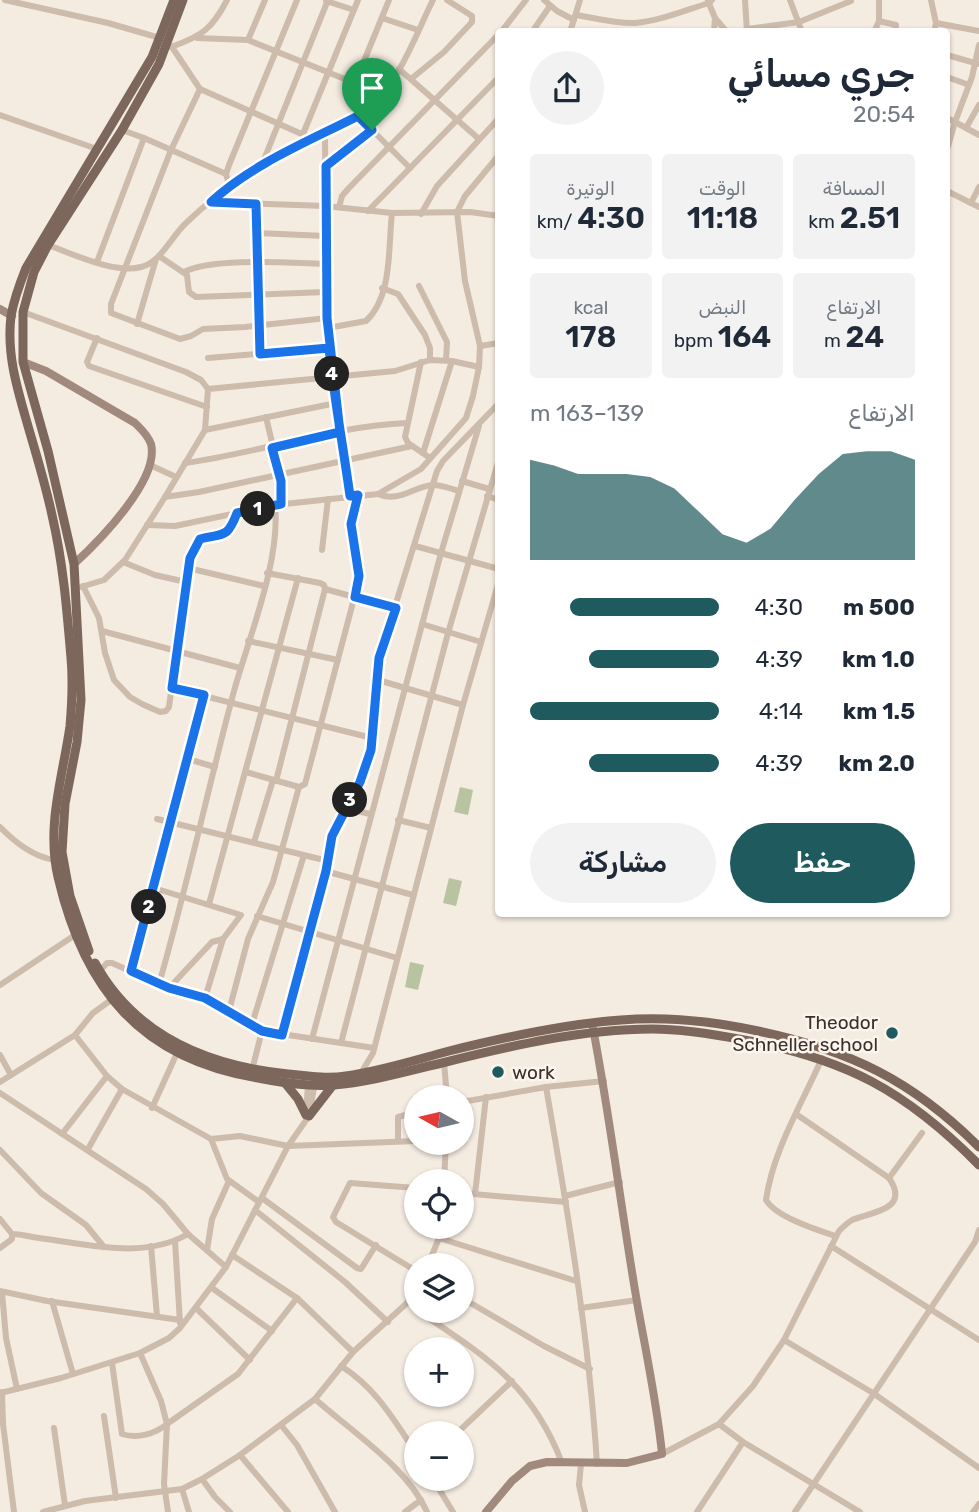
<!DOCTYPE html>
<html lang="ar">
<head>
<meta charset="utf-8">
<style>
  body { margin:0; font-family:Rubik,"Noto Naskh Arabic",sans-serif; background:#f2f2f3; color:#1f2937; direction:rtl; height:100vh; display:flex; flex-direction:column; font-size:26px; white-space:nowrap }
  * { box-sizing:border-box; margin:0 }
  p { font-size:23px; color:#747a83 }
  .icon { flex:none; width:38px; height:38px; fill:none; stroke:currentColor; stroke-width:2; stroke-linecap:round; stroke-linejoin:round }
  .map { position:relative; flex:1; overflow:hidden; direction:ltr }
  .sheet { position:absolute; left:495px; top:28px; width:455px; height:889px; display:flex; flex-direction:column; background:#fff; border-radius:7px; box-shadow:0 2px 5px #0004; direction:rtl }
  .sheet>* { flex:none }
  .needle { width:46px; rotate:278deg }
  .buttons { position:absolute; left:404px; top:1085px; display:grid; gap:14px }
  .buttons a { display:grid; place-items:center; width:70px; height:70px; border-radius:50%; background:#fff; box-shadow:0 2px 5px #0004; font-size:35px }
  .pin { position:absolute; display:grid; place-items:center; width:60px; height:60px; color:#fff; margin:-72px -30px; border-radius:50% 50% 50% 0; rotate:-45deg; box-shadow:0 0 7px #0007 }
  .pin .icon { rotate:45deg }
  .km { position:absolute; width:35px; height:35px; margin:-18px; border-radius:50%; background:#222; color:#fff; font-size:19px; line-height:35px; text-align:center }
  .round { display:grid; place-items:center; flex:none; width:74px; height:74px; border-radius:37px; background:#f2f2f3 }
  .headline { display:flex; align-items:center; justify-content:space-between; height:119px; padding:0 35px }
  h1 { font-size:38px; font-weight:600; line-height:52px }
  .metrics { display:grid; grid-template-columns:repeat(3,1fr); gap:10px; height:119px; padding:7px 35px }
  .metrics div { display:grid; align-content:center; border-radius:7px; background:#f2f2f3; text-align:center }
  .metrics b { font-size:30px; font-weight:600 }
  .metrics small { font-size:19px; font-weight:400 }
  .metrics p { font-size:19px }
  .chart { height:196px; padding:14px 35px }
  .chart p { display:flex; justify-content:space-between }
  .chart svg { width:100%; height:126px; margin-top:7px; fill:#1f5a5e; opacity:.7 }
  .action { display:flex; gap:14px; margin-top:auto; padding:14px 35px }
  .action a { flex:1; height:80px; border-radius:42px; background:#1f5a5e; color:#fff; font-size:28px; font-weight:600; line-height:80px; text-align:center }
  .action a+a { background:#f2f2f3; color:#1f2937 }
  ul { padding:0 35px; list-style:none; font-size:23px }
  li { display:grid; grid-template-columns:112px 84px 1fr; align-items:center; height:52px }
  li i { height:18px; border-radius:9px; background:#1f5a5e }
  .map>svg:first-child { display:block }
  .green { fill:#b8c4a0 }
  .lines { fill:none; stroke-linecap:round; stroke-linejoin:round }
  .street { stroke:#cdbbac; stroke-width:6 }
  .secondary { stroke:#a18a7d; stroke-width:8 }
  .primary { stroke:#7d675c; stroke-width:9 }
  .route-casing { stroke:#fff; stroke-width:14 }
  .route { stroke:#1a73e8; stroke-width:9 }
  .poi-dot { fill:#1f5a5e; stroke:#fbf5ee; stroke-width:2.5 }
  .labels { text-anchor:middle; stroke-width:5; stroke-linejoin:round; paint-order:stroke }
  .poi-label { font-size:19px; fill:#3b302b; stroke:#fbf5ee; text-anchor:end }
</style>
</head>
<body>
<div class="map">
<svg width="979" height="1512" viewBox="0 0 979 1512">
  <rect width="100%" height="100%" fill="#f4ebe1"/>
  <!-- green -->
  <g class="green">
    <path d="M460,787L473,790L468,815L454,812Z"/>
    <path d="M449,878L462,881L456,906L443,903Z"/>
    <path d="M410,962L424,965L418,990L405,987Z"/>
  </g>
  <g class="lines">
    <!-- street -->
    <g class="street">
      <path d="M5,0L108,23L160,38"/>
      <path d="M544,0L557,11L574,20"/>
      <path d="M745,0L747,32"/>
      <path d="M790,0L802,32"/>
      <path d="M931,0L936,23L934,32"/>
      <path d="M326,1L354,10"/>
      <path d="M708,1L715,18L727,32"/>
      <path d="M576,15C595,18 616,24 635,23C660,21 686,10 709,3L712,0"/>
      <path d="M382,18L418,30"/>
      <path d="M879,21L896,25L895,32"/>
      <path d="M936,23L979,31"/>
      <path d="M747,29L799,22L851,1"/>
      <path d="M501,32L526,0"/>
      <path d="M532,32L550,6"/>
      <path d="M570,32L580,0"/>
      <path d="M714,32L715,18"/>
      <path d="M874,32L879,21V0"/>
      <path d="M197,38L248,40L382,94"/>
      <path d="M248,40L265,0"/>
      <path d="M171,47C202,36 212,29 227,0"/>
      <path d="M172,47L200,89L313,139"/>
      <path d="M947,55L979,64"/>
      <path d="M399,69L479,139"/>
      <path d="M947,77L969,85"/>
      <path d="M411,79L444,52L472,22V16L447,0"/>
      <path d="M355,83L389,0"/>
      <path d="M200,89L171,150L111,304V313L180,339L191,336L203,329L245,327L327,318"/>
      <path d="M0,115L97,149"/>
      <path d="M358,116L410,168"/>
      <path d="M947,118L955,122L972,77L979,45"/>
      <path d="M966,128L979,105"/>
      <path d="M325,133L326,264L329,348L350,496"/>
      <path d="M303,134L358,0"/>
      <path d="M144,138L226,174"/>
      <path d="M947,150L955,122L979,135"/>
      <path d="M326,166L371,129"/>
      <path d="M261,167L328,0"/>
      <path d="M229,185L226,174L229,165L297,0"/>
      <path d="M947,191L979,207"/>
      <path d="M211,202L325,206L392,213L470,212L499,216"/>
      <path d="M971,203L979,187"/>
      <path d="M256,204L260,354"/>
      <path d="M339,207L342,196L348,189L499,34"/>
      <path d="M368,211L499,77"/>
      <path d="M421,214L437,186L499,118"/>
      <path d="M257,233L325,236"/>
      <path d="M48,245C73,254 114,274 141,267C161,262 171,237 186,223C236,174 297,147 358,116C397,91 413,40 433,0"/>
      <path d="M159,256L187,275L189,292L196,297L326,292"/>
      <path d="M97,262L144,138L122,130"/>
      <path d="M184,272C213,257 291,263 326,264"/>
      <path d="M419,286L447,342L446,360"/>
      <path d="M382,288L398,294L425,335L430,348V360"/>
      <path d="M23,312L186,372L201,380L208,389"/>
      <path d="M137,324L156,259"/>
      <path d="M328,328L366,321C393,296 388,246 392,213"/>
      <path d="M97,338L87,362L89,366L207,407"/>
      <path d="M480,346L499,343"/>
      <path d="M208,358L329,348"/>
      <path d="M421,362L405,437L408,443L430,458"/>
      <path d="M266,417L281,481V504"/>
      <path d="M205,430L208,389L395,371L430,360L452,361L479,367"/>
      <path d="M423,453L452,361"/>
      <path d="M185,463C259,453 333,426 407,423"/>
      <path d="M150,465L176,477"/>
      <path d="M462,481L489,489"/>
      <path d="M378,494C398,503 413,487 432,485C440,484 451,489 459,491"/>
      <path d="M487,496L499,500"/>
      <path d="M165,497L199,492L412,446"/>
      <path d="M147,525L175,526L275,505L378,494L421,469L466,418L473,396L479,367L480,346L465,281L457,212L465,196L499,155"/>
      <path d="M415,546L499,569"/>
      <path d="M322,550L328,499"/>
      <path d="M123,562L155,575L186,582"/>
      <path d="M188,568L264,586"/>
      <path d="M267,573L320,583L324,585L325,589"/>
      <path d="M83,586L99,618L105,653L114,680L130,697L142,704L160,712L166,711L169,707L188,568L190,558L200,539C225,532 226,541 237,513"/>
      <path d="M81,587L104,580L125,560L165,497L205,430L336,403"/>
      <path d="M422,624L481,642"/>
      <path d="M102,631L240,668"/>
      <path d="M248,641L338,660"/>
      <path d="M378,680L463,705"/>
      <path d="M172,688L372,738"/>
      <path d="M188,759L215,767"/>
      <path d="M246,772L299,787L305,784L356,591L359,576L351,524L358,495"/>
      <path d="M276,781L325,589L395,608"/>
      <path d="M345,808L370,814"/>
      <path d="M157,819L328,861"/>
      <path d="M398,820L431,828"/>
      <path d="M0,827C15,842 33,857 55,860"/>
      <path d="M254,842L273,780"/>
      <path d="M325,871L413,895"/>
      <path d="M154,888L241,915L223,939L205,998"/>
      <path d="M209,904L298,578"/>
      <path d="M257,916L397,958"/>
      <path d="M131,971L204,695"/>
      <path d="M99,972L107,963H112L159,984C187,887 208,788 234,691C249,637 281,560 275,505"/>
      <path d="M159,984L205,998L229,1011"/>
      <path d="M0,985L75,935"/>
      <path d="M169,988L212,942L223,939"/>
      <path d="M252,1024L304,855"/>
      <path d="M262,1031L229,1011L248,939L273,882L299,787"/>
      <path d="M75,1035L107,1076L122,1089L211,1139L240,1136L288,1146L416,1141"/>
      <path d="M282,1035L325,871L332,836L360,782L371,750L379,658L437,471L443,461L499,403"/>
      <path d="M312,1039L441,553L479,426"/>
      <path d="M341,1043L448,633L499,459"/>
      <path d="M0,1055L11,1075"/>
      <path d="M822,1058C802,1104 773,1150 766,1200C776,1217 817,1230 835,1236"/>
      <path d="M444,1062L447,1097"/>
      <path d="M252,1070L262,1031L374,1048"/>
      <path d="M361,1073L373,1053L463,705L499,581"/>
      <path d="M0,1082L75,1035L93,1013L111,1000"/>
      <path d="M546,1087C568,1212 589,1338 597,1464"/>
      <path d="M0,1093L146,1189L163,1204L188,1234L226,1267"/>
      <path d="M462,1102L546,1087L604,1081"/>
      <path d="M152,1108L177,1053"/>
      <path d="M306,1115L308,1084"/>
      <path d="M62,1134L107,1076"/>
      <path d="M211,1139L227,1179L259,1202"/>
      <path d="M398,1141V1117L416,1112"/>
      <path d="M88,1149L122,1089"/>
      <path d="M0,1150L41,1193L86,1225L104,1247"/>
      <path d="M889,1178L922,1133"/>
      <path d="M444,1181L446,1143"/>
      <path d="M416,1188L350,1183L333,1217L336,1222L416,1271"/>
      <path d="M462,1193L566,1202"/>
      <path d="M475,1194L486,1097"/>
      <path d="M565,1196L620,1182"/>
      <path d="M262,1198L357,1268L361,1269L376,1245"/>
      <path d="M255,1210L345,1282L388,1322"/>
      <path d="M0,1219L12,1234C22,1234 29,1237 39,1238C88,1244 143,1260 188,1234"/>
      <path d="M439,1238L576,1281"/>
      <path d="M175,1241L180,1323"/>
      <path d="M151,1246L157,1316"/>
      <path d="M831,1246L979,1340"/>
      <path d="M0,1248L12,1239V1234"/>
      <path d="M207,1250L212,1219L229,1181"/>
      <path d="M232,1255L297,1298L353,1352"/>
      <path d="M428,1265L439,1238L441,1227"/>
      <path d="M212,1288L272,1331"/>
      <path d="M0,1291L47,1301L180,1320"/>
      <path d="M2,1292L6,1338L17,1389"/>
      <path d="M462,1298L544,1346L590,1369"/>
      <path d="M52,1301L73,1374"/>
      <path d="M581,1308L637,1300"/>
      <path d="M197,1309L250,1360"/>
      <path d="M418,1311C485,1356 532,1384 562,1463"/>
      <path d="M784,1340L873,1393L979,1468"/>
      <path d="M112,1363L122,1434C137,1439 155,1434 167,1424L161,1401L140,1353"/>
      <path d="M341,1366C376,1388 394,1420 416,1453"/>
      <path d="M2,1392L3,1424L14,1512"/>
      <path d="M0,1393L61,1378L140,1353L169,1338L180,1328L226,1267L288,1146L309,1116L315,1082"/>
      <path d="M315,1399C351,1431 407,1467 427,1512"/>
      <path d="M104,1416L116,1498"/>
      <path d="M719,1424L743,1442L860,1512"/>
      <path d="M281,1425L297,1445L335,1512"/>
      <path d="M54,1428L65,1505"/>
      <path d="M457,1433L512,1381"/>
      <path d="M662,1454L719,1424L753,1386L784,1340L839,1231C843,1227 847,1223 852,1220C871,1212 911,1210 889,1178L796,1114"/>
      <path d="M240,1455L288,1512"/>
      <path d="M581,1464L579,1485L585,1512"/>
      <path d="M202,1479L215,1497L230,1512"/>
      <path d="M433,1479L453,1512"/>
      <path d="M182,1489L189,1512"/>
      <path d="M43,1512L85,1501L182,1489L202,1479L240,1455L315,1399L353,1352L407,1303L416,1288"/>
      <path d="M168,1512L164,1484L167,1424L238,1374L297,1298"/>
      <path d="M405,1512L421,1500"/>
      <path d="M697,1512L743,1442"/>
      <path d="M795,1512L975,1242L979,1230"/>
      <path d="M973,1512L979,1504"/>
    </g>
    <!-- secondary -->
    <g class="secondary">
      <path d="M0,309L12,316"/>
      <path d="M23,362L46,371L135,423C141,429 148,435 151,444C160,480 98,542 74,564"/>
      <path d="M486,1512L512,1481L530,1466L547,1462L627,1463L662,1454C657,1403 646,1353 637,1302C621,1209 610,1116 592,1023"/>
    </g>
    <!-- primary -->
    <g class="primary">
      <path d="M174,0L152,57L26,268C20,283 14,299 11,316C6,357 19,394 30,433C38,460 46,487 52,515C63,562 67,610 71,658C73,680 72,703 70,726C63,776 46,825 58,877C84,989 141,1059 258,1078C284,1083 309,1087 334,1085C371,1082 407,1071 442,1063C510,1046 582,1029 652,1029C683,1029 713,1034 744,1040C846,1059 906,1091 979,1165"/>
      <path d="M89,951L70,896L62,852L65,804L77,742L81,700L74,564L48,451L23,362V312L34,272L48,245L122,130L159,64L183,0"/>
      <path d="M95,963C135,1036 209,1066 288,1074C307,1076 327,1079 346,1076C381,1071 415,1060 449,1051C505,1037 564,1024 621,1020C668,1016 712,1021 758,1031C849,1050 912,1080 979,1147"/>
      <path d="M285,1083L298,1099L306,1115"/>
      <path d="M309,1116L333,1085"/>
    </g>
  </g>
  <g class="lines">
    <defs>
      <path id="route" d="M372,130L326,166L327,318L340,432L272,448L281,481V504L237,513C227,539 224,533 200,539L190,558L172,688L204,695L131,971L169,988L205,998L262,1031L282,1035L326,871L332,836L360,782L371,750L379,658L396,608L355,597L359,576L351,524L358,495L350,496C343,446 334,397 329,348L260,354L256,204L211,202C252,164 309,141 358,116L372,130"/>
    </defs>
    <!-- route casing -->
    <use href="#route" class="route-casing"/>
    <!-- route -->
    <use href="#route" class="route"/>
  </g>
  <!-- markers -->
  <g class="poi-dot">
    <circle cx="892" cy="1033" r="7"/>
    <circle cx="498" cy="1072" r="7"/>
  </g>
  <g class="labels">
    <!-- poi labels -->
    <g class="poi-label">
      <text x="878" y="1029">Theodor<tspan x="878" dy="22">Schneller school</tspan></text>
      <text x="512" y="1079" text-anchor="start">work</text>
    </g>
  </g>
</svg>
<div class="buttons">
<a><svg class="needle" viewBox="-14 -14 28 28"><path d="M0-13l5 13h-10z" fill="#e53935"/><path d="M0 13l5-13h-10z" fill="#747a83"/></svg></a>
<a><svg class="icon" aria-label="locate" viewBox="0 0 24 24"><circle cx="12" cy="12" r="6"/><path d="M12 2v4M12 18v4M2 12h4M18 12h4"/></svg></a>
<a><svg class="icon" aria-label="layers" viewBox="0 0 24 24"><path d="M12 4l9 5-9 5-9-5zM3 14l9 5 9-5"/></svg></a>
<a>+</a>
<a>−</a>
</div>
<div class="pin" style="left:372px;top:130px;background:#1e9e55"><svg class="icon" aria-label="arrive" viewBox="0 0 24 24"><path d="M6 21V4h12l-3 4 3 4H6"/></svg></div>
<b class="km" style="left:258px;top:509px">1</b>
<b class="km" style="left:149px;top:907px">2</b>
<b class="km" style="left:350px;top:800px">3</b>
<b class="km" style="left:332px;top:374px">4</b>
<section class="sheet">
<div class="headline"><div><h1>جري مسائي</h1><p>20:54</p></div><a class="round"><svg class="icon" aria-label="share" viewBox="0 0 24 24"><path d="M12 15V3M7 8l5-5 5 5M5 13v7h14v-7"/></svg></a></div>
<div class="metrics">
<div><p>المسافة</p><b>2.51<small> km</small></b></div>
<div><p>الوقت</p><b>11:18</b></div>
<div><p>الوتيرة</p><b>4:30<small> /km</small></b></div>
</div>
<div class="metrics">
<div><p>الارتفاع</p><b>24<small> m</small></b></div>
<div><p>النبض</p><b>164<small> bpm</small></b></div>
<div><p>kcal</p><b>178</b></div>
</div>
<div class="chart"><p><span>الارتفاع</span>139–163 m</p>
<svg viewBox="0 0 160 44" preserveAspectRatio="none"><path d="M0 44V9L10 11L20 14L30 14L40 14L50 15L60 19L70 27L80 35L90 38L100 33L110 23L120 14L130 7L140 6L150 6L160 9V44z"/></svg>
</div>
<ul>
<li><b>500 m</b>4:30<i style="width:79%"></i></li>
<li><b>1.0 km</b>4:39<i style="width:69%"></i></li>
<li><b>1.5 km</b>4:14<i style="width:100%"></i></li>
<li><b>2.0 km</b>4:39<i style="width:69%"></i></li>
</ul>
<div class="action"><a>حفظ</a><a>مشاركة</a></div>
</section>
</div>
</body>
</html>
